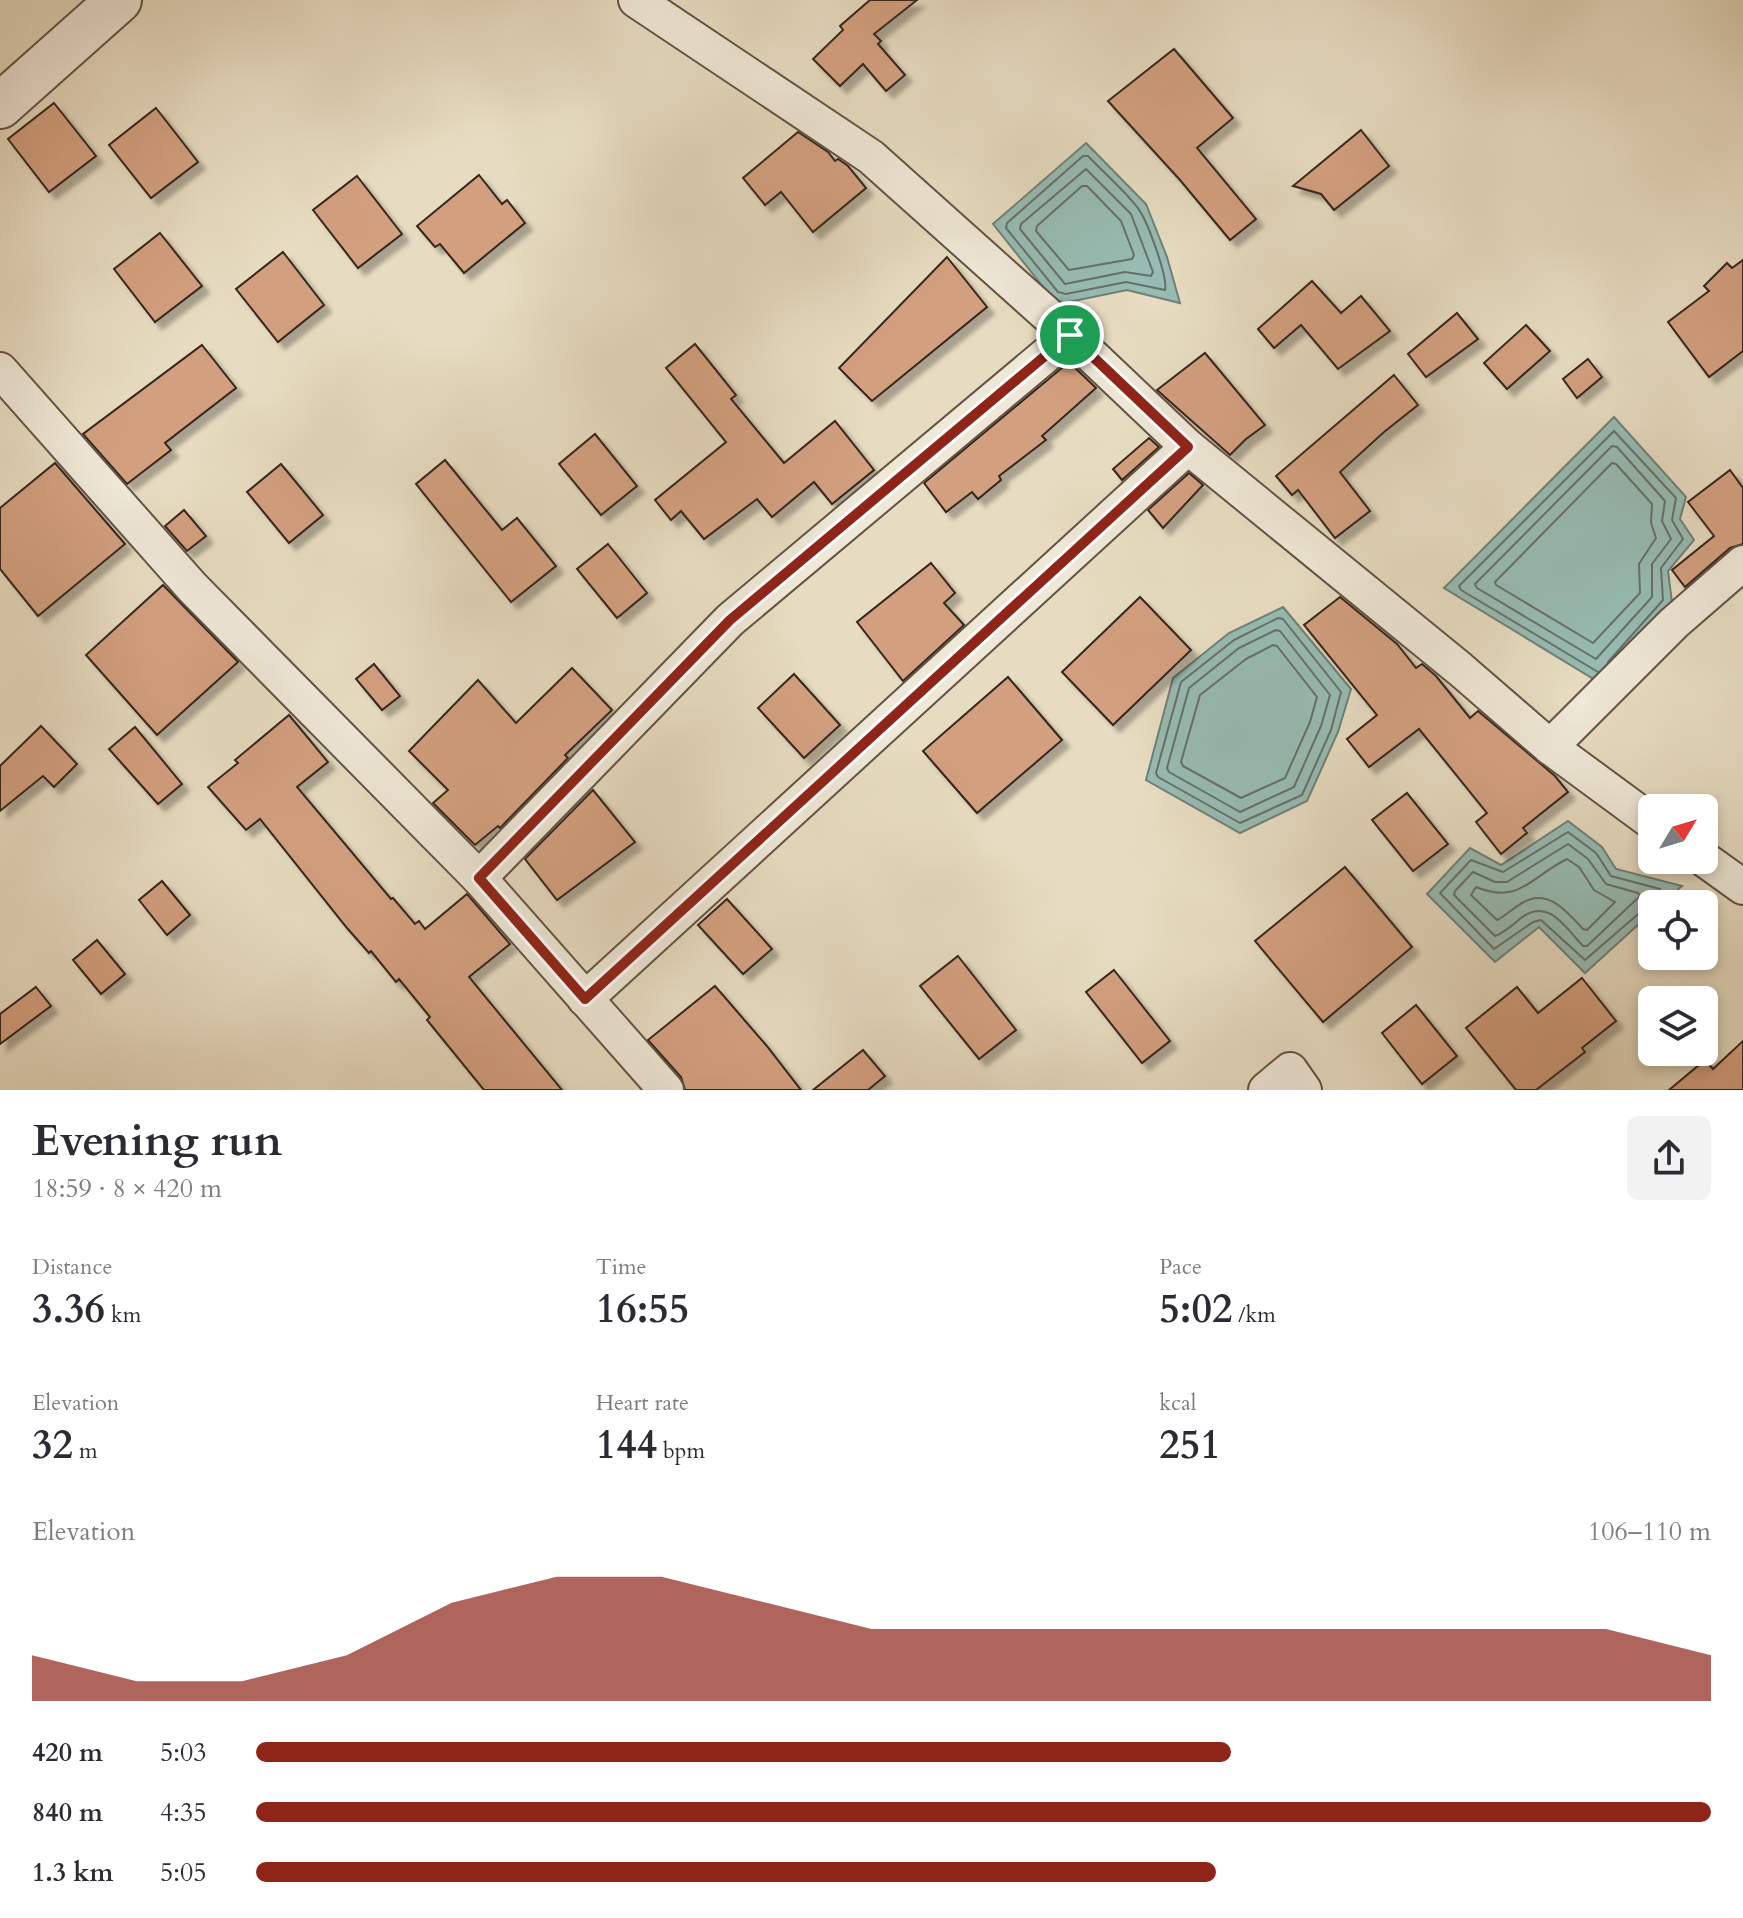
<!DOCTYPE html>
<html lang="en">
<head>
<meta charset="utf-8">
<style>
  body { margin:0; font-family:Cardo,serif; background:#f2f2f3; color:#2b2b33; height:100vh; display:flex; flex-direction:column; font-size:30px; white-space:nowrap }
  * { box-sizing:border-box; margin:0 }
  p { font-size:26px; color:#7c7c81 }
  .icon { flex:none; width:44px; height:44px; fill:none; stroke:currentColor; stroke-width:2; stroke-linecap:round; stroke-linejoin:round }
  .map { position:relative; height:1090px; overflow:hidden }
  .details { display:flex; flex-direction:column; background:#fff; flex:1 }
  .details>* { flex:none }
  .needle { width:52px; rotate:52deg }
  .tools { position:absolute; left:1638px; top:794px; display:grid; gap:16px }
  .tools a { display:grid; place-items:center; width:80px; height:80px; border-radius:12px; background:#fff; box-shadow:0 4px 12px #0003; font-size:40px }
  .pin { position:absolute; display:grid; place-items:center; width:68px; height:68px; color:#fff; margin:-34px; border:4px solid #fff; border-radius:50%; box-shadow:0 2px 8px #0007 }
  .round { display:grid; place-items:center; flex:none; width:84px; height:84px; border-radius:12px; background:#f2f2f3 }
  .headline { display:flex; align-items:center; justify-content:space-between; height:136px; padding:0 32px }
  h1 { font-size:44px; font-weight:600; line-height:60px }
  .metrics { display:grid; grid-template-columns:repeat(3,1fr); gap:12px; height:136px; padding:8px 32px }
  .metrics div { display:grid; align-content:center }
  .metrics b { font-size:40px; font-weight:600 }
  .metrics small { font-size:22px; font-weight:400 }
  .metrics p { font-size:22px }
  .chart { height:224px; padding:16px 32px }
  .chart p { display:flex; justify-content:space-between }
  .chart svg { width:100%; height:144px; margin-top:8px; fill:#8f2418; opacity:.7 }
  ul { padding:0 32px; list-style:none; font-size:26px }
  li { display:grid; grid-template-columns:128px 96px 1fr; align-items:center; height:60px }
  li i { height:20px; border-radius:10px; background:#8f2418 }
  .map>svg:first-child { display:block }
  .water { fill:#97bcb3; stroke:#708077; stroke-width:2 }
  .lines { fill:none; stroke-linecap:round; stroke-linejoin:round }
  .shore { stroke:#667068; stroke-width:2 }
  .building { fill:#d3a07f; stroke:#36251d; stroke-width:2; filter:url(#shadow) }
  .minor-casing { stroke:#625346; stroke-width:38 }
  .tertiary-casing { stroke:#625346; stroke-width:48 }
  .minor { stroke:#efe8d7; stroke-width:34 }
  .tertiary { stroke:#efe8d7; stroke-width:44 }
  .route-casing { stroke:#fff; stroke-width:16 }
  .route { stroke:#8f2418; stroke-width:10 }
</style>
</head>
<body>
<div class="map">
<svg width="1743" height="1090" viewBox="0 0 1743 1090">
  <defs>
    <filter id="shadow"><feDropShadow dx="7" dy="7" stdDeviation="2" flood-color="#0004"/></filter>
  </defs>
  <rect width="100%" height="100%" fill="#e7dcc1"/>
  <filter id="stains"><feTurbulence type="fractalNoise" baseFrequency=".0025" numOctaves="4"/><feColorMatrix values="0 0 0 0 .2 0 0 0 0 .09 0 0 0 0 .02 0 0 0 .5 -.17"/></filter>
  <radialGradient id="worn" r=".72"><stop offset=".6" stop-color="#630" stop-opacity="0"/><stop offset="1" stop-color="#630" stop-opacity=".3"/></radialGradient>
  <!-- water -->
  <g class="water">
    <path d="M1086,143L1146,204L1167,257L1180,303L1127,290L1064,303L1052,298L993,224Z"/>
    <path d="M1614,417L1686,497L1680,519L1694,540L1668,571L1672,602L1600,683L1444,588Z"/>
    <path d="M1283,607L1351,689L1338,732L1307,801L1240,833L1146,780L1173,678L1229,633Z"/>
    <path d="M1568,821L1602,847L1616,869L1682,886L1661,904H1652V912L1585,973L1539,927L1495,962L1427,894L1470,848L1501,865Z"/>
  </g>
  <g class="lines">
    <!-- shore -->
    <g class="shore">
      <path d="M1083,156H1088C1104,173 1123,189 1137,207C1147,219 1168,277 1165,290L1126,282L1066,294L1058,292L1006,228L1007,223Z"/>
      <path d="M1086,169L1131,214L1153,272L1151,276L1125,272L1065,284L1020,229L1021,224Z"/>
      <path d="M1082,186H1087L1121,221L1134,255L1132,259L1069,270L1036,231L1037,226Z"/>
      <path d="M1612,446L1617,447L1665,501L1662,521L1671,539L1652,564V597L1596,659L1477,588L1475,584Z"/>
      <path d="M1612,463L1616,464L1652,504L1651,523L1656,538L1639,564L1640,593L1593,643L1496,585L1495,582Z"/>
      <path d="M1278,618L1283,619L1341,692L1331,730L1302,795L1240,823L1158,777L1156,773L1181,682L1234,640Z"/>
      <path d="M1276,630L1280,631L1330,695L1321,726L1294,787L1240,812L1169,772L1167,768L1189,688L1239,648Z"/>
      <path d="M1273,645L1277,646L1317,697L1310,722L1285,778L1241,798L1183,766L1181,762L1200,695L1246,659Z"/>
      <path d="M1598,672L1461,590L1459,586L1614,431L1676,498L1672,520L1683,539L1661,568L1663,600L1608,662"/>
      <path d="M1568,844L1588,859L1606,884L1638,893L1640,896L1587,946H1583C1565,927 1548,897 1521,918C1513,925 1504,933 1495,936L1454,895L1455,891L1473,872L1495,882H1507Z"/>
      <path d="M1567,859L1579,867L1594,890L1615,902L1587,930L1583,929C1568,913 1549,888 1524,902C1514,907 1507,915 1497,920L1471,895L1476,887C1520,905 1530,877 1567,859Z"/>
      <path d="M1652,907L1644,909L1585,960L1541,920L1533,922L1494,949L1440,893L1471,860L1503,872L1568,832L1596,853L1611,876L1660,889L1661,893L1656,904"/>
    </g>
  </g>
  <!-- building -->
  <g class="building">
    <path d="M870,0H917L874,34L881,41L878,44L905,75L886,91L863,64L840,86L813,59L843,30L840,26Z"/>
    <path d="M1174,49L1233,118L1197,148L1256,219L1230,240L1180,180L1108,101Z"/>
    <path d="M54,103L96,156L49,192L8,139Z"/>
    <path d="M156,108L198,162L151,198L109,145Z"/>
    <path d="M1361,130L1389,166L1334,210L1321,194L1293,186Z"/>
    <path d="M798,132L828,152L835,161L838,159L848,166L866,188L813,232L781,192L765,205L743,178Z"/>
    <path d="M479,175L502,204L507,200L525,223L464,273L440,244L435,247L417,226Z"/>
    <path d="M357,176L402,234L358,268L313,210Z"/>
    <path d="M160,233L202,286L155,322L114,269Z"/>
    <path d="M283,252L324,305L278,342L236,289Z"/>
    <path d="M947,257L987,307L872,401L839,368Z"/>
    <path d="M1743,260V351L1709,377L1668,322L1709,291L1704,286L1727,263L1732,268Z"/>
    <path d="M1312,281L1341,313L1361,296L1390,331L1338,369L1301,325L1274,348L1258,329Z"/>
    <path d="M1457,313L1478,339L1426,377L1408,354Z"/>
    <path d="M1526,325L1550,351L1507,389L1484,363Z"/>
    <path d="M695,344L736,395L731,399L784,463L835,421L874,470L832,504L814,482L772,517L757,499L704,539L681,511L671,520L655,500L726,442L666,368Z"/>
    <path d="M202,345L236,388L165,443L171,450L127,484L83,434Z"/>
    <path d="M1205,353L1265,425L1246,439L1230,455L1157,390Z"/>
    <path d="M1588,359L1602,377L1577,398L1563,379Z"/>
    <path d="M1069,362L1096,388L1042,436L1046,440L999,476L1001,480L978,499L972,492L946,512L924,483Z"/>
    <path d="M1394,375L1418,405L1384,432L1340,472L1370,511L1335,538L1298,490L1292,495L1276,476Z"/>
    <path d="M595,434L637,486L601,515L559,464Z"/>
    <path d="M1149,438L1159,447L1122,480L1113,469Z"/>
    <path d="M445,460L502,530L517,518L556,566L511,602L416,484Z"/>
    <path d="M55,463L125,544L38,616L0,569V508Z"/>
    <path d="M281,464L323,515L289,543L247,492Z"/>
    <path d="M1730,470L1743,488V544L1730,548L1685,587L1672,570L1714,536L1688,502Z"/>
    <path d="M1189,473L1203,485L1163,528L1148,510Z"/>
    <path d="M184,510L206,536L187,551L165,526Z"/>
    <path d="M608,544L647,593L617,618L577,569Z"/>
    <path d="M931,563L955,593L944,603L964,625L903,681L857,622Z"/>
    <path d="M163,585L238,662L157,735L86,655Z"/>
    <path d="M1140,597L1191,650L1113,725L1062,672Z"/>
    <path d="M1340,597L1397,644L1416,668L1422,664L1436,676L1470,718L1478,711L1555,776L1568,792L1523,828L1527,833L1501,854L1476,822L1487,813L1419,729L1369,767L1347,739L1377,715L1304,625Z"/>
    <path d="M374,664L400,696L382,710L356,679Z"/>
    <path d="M572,668L612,710L565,755L568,758L500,828L498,826L475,845L433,803L448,790L409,751L478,680L516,723Z"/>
    <path d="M794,674L840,725L804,758L758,708Z"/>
    <path d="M1008,677L1062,740L977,813L923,751Z"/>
    <path d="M289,715L328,762L297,787L391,899L393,898L415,924L419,921L425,929L467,894L510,944L469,977L562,1090H484L427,1020L430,1017L399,979L396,982L371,951L369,953L347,928L260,819L246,830L208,787L238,763L235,760Z"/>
    <path d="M41,726L77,764L54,787L43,776L0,811V766Z"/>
    <path d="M135,727L182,784L158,804L109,749Z"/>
    <path d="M593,790L635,842L557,900L525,859Z"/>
    <path d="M1407,793L1448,844L1413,871L1372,820Z"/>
    <path d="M1345,867L1412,947L1323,1022L1255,941Z"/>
    <path d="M162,881L190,915L167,935L139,900Z"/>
    <path d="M727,899L772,949L743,974L698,925Z"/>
    <path d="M97,940L125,974L101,994L73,960Z"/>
    <path d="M958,956L1016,1030L979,1059L920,986Z"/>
    <path d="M1114,970L1170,1041L1142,1063L1086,992Z"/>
    <path d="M1582,978L1616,1021L1582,1048L1585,1052L1536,1090H1516L1466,1028L1517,987L1538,1013Z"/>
    <path d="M715,986L766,1045L801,1090H685L681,1077L648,1040Z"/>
    <path d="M36,987L51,1006L0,1044V1014Z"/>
    <path d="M1416,1005L1457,1056L1422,1084L1382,1033Z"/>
    <path d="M1743,1041V1090H1669L1705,1060L1713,1069Z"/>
    <path d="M863,1050L885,1076L868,1090H813Z"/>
  </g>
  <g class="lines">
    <defs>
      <g id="minor">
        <path d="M636,0L871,157L1070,335L1188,447L1460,669L1550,747L1652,822"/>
        <path d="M0,370L192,587L479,878L666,1090"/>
        <path d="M1550,747L1674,623L1743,563"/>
        <path d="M1704,859L1743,887"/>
        <path d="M479,878L730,620L1070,335"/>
        <path d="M585,999L1188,447"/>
        <path d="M1266,1090L1290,1070L1304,1090"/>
      </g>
      <path id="tertiary" d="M0,106L119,0"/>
    </defs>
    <!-- minor casing -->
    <use href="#minor" class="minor-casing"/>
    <!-- tertiary casing -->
    <use href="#tertiary" class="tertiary-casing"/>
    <!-- minor -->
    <use href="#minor" class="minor"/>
    <!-- tertiary -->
    <use href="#tertiary" class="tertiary"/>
  </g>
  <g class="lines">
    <defs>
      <path id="route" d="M1070,335L1188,447L585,999L479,878L730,620Z"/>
    </defs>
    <!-- route casing -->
    <use href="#route" class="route-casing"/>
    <!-- route -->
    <use href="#route" class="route"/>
  </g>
  <rect width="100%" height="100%" filter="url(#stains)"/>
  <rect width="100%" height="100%" fill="url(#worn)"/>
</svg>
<div class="tools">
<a><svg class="needle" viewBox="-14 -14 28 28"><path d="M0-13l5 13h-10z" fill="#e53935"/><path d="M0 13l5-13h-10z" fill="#7c7c81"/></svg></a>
<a><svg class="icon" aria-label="locate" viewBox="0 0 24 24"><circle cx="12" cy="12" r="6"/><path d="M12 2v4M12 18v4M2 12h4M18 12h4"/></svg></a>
<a><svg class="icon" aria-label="layers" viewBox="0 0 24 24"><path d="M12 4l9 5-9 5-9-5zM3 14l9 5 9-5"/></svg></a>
</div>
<div class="pin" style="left:1070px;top:335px;background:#1e9e55"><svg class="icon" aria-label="arrive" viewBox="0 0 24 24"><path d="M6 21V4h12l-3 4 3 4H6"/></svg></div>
</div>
<section class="details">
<div class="headline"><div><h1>Evening run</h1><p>18:59 · 8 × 420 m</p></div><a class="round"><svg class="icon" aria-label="share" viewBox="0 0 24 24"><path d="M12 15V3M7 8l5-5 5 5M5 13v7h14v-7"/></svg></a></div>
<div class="metrics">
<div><p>Distance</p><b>3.36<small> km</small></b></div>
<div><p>Time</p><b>16:55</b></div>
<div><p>Pace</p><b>5:02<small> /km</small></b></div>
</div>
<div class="metrics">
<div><p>Elevation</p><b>32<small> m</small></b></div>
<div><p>Heart rate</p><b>144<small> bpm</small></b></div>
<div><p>kcal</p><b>251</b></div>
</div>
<div class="chart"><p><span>Elevation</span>106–110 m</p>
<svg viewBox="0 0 160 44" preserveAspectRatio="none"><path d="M0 44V30L10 38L20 38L30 30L40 14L50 6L60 6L70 14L80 22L90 22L100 22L110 22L120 22L130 22L140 22L150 22L160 30V44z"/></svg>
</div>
<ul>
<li><b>420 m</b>5:03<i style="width:67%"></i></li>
<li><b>840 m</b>4:35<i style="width:100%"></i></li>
<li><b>1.3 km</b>5:05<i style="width:66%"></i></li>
</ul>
</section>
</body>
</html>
